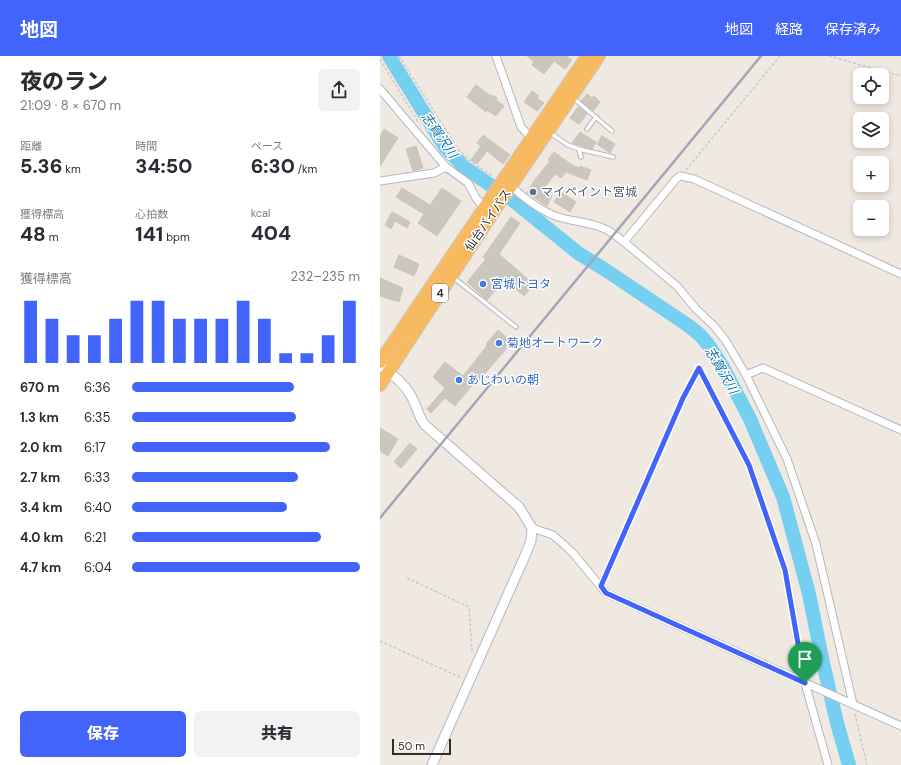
<!DOCTYPE html>
<html lang="ja">
<head>
<meta charset="utf-8">
<style>
  body { margin:0; font-family:"DM Sans","Noto Sans JP",sans-serif; background:#f2f2f3; color:#2b2b33; height:100vh; display:flex; flex-direction:column; font-size:15px; white-space:nowrap }
  * { box-sizing:border-box; margin:0 }
  p { font-size:13px; color:#7c7c81 }
  .icon { flex:none; width:22px; height:22px; fill:none; stroke:currentColor; stroke-width:2; stroke-linecap:round; stroke-linejoin:round }
  .map { position:relative; flex:1; overflow:hidden }
  .sheet { display:flex; flex-direction:column; background:#fff; width:380px }
  .sheet>* { flex:none }
  .fabs { position:absolute; left:473px; top:12px; display:grid; gap:8px }
  .fabs a { display:grid; place-items:center; width:36px; height:36px; border-radius:6px; background:#fff; box-shadow:0 2px 6px #0003; font-size:20px }
  .scale { position:absolute; left:12px; bottom:10px; width:59px; box-sizing:border-box; padding-left:4px; border:2px solid #2e2e2e; border-top:0; font-size:11px; line-height:14px; white-space:nowrap; color:#2e2e2e; -webkit-text-stroke:3px #fff; paint-order:stroke }
  .pin { position:absolute; display:grid; place-items:center; width:34px; height:34px; color:#fff; margin:-41px -17px; border-radius:50% 50% 50% 0; rotate:-45deg; box-shadow:0 0 4px #0007 }
  .pin .icon { rotate:45deg }
  .round { display:grid; place-items:center; flex:none; width:42px; height:42px; border-radius:6px; background:#f2f2f3 }
  .overview { display:flex; align-items:center; justify-content:space-between; height:68px; padding:0 20px }
  h1 { font-size:22px; font-weight:800; line-height:30px }
  .metrics { display:grid; grid-template-columns:repeat(3,1fr); gap:6px; height:68px; padding:4px 20px }
  .metrics div { display:grid; align-content:center }
  .metrics b { font-size:20px; font-weight:800 }
  .metrics small { font-size:11px; font-weight:400 }
  .metrics p { font-size:11px }
  .chart { height:112px; padding:8px 20px }
  .chart p { display:flex; justify-content:space-between }
  .chart svg { width:100%; height:72px; margin-top:4px; stroke:#4264fb; stroke-width:6 }
  .cta { display:flex; gap:8px; margin-top:auto; padding:8px 20px }
  .cta a { flex:1; height:46px; border-radius:6px; background:#4264fb; color:#fff; font-size:16px; font-weight:800; line-height:46px; text-align:center }
  .cta a+a { background:#f2f2f3; color:#2b2b33 }
  ul { padding:0 20px; list-style:none; font-size:13px }
  li { display:grid; grid-template-columns:64px 48px 1fr; align-items:center; height:30px }
  li i { height:10px; border-radius:5px; background:#4264fb }
  header { display:flex; align-items:center; gap:24px; box-sizing:border-box; height:56px; padding:0 20px; background:#4264fb; color:#fff }
  header strong { font-size:19px }
  nav { display:flex; gap:22px; margin-inline-start:auto; font-size:14px }
  main { display:flex; flex:1; min-height:0 }
  .map>svg:first-child { display:block }
  .lines { fill:none; stroke-linecap:round; stroke-linejoin:round }
  .river { stroke:#75cff0; stroke-width:14 }
  .building { fill:#cbc7bf; stroke:#cbc5ba }
  .service-casing { stroke:#b4b7c1; stroke-width:5.5 }
  .minor-casing { stroke:#b4b7c1; stroke-width:9 }
  .tertiary-casing { stroke:#b4b7c1; stroke-width:11 }
  .trunk-casing { stroke:#c9c9c9; stroke-width:14 }
  .path { stroke:#c9c9c9; stroke-width:1.5; stroke-dasharray:3 2; stroke-linecap:butt }
  .service { stroke:#fff; stroke-width:3.5 }
  .minor { stroke:#fff; stroke-width:7 }
  .tertiary { stroke:#fff; stroke-width:9 }
  .trunk { stroke:#f8ba60; stroke-width:12 }
  .rail { stroke:#a3a6b8; stroke-width:2.5 }
  .route-casing { stroke:#fff; stroke-width:8 }
  .route { stroke:#4264fb; stroke-width:5 }
  .service-dot { fill:#5c6f8a; stroke:#fff; stroke-width:1.5 }
  .shop-dot { fill:#3f7fe0; stroke:#fff; stroke-width:1.5 }
  .labels { text-anchor:middle; stroke-width:3; stroke-linejoin:round; paint-order:stroke }
  .shield { fill:#fff; stroke:#6d6d6d; stroke-width:1 }
  .shield-label { font-size:11px; font-weight:bold; fill:#2e2e2e }
  .service-label { font-size:12px; fill:#4e5e75; stroke:#fff; text-anchor:start }
  .street-label { font-size:12px; fill:#2e2e2e; stroke:#fff }
  .shop-label { font-size:12px; fill:#366cbe; stroke:#fff; text-anchor:start }
  .water-label { font-size:13px; font-style:italic; fill:#0d6fa3; stroke:#fff }
</style>
</head>
<body>
<header>
<strong>地図</strong>
<nav><a>地図</a><a>経路</a><a>保存済み</a></nav>
</header>
<main>
<section class="sheet">
<div class="overview"><div><h1>夜のラン</h1><p>21:09 · 8 × 670 m</p></div><a class="round"><svg class="icon" aria-label="share" viewBox="0 0 24 24"><path d="M12 15V3M7 8l5-5 5 5M5 13v7h14v-7"/></svg></a></div>
<div class="metrics">
<div><p>距離</p><b>5.36<small> km</small></b></div>
<div><p>時間</p><b>34:50</b></div>
<div><p>ペース</p><b>6:30<small> /km</small></b></div>
</div>
<div class="metrics">
<div><p>獲得標高</p><b>48<small> m</small></b></div>
<div><p>心拍数</p><b>141<small> bpm</small></b></div>
<div><p>kcal</p><b>404</b></div>
</div>
<div class="chart"><p><span>獲得標高</span>232–235 m</p>
<svg viewBox="0 0 160 44" preserveAspectRatio="none"><path d="M5 44V6M15 44V17M25 44V27M35 44V27M45 44V17M55 44V6M65 44V6M75 44V17M85 44V17M95 44V17M105 44V6M115 44V17M125 44V38M135 44V38M145 44V27M155 44V6"/></svg>
</div>
<ul>
<li><b>670 m</b>6:36<i style="width:71%"></i></li>
<li><b>1.3 km</b>6:35<i style="width:72%"></i></li>
<li><b>2.0 km</b>6:17<i style="width:87%"></i></li>
<li><b>2.7 km</b>6:33<i style="width:73%"></i></li>
<li><b>3.4 km</b>6:40<i style="width:68%"></i></li>
<li><b>4.0 km</b>6:21<i style="width:83%"></i></li>
<li><b>4.7 km</b>6:04<i style="width:100%"></i></li>
</ul>
<div class="cta"><a>保存</a><a>共有</a></div>
</section>
<div class="map">
<svg width="521" height="709" viewBox="0 0 521 709">
  <rect width="100%" height="100%" fill="#efe9e1"/>
  <g class="lines">
    <!-- river -->
    <path class="river" d="M9,0L65,91L84,111L135,146L198,197L224,213L309,270L321,280L330,291L343,311L370,363L403,441L429,538L443,607L457,667L469,709"/>
  </g>
  <!-- building -->
  <g class="building">
    <path d="M147,0H187L192,4L185,13L174,5L164,18L152,9L154,6Z"/>
    <path d="M96,29L111,40L112,39L117,42L116,44L124,50L116,60L107,54L106,56L87,41Z"/>
    <path d="M152,35L159,40L157,42L164,47L157,55L144,46Z"/>
    <path d="M207,38L212,42L214,40L220,46L213,55L201,45Z"/>
    <path d="M198,51L207,58L199,68L190,62Z"/>
    <path d="M4,73L18,82L0,110V80Z"/>
    <path d="M200,76L216,86L212,93L192,87Z"/>
    <path d="M103,79L130,99L123,108L107,95L97,108L91,104L101,90L97,87Z"/>
    <path d="M222,80L235,88L230,97L217,88Z"/>
    <path d="M36,90L43,112L33,115L26,93Z"/>
    <path d="M174,96L192,109L199,112L200,110L211,114L207,124L186,116L181,122L175,118L162,135L172,140L167,150L147,137L154,125L170,105L168,104Z"/>
    <path d="M22,132L50,149L62,132L81,145L57,180L38,167L44,158L16,141Z"/>
    <path d="M181,136L196,146L190,156L174,146Z"/>
    <path d="M12,156L30,166L27,172L15,165L11,173L5,169Z"/>
    <path d="M131,161L140,167L119,198L149,224L146,228L151,232L144,240L125,224L107,244L87,226L106,203L103,201Z"/>
    <path d="M19,199L39,208L34,220L14,211Z"/>
    <path d="M0,222L23,232L19,246L0,240Z"/>
    <path d="M118,274L132,286L97,327L95,326L75,350L65,342L51,357L47,353L65,332L53,321L65,306L83,320L107,290L106,288Z"/>
    <path d="M0,372L18,383L8,400L0,395Z"/>
    <path d="M30,387L37,393L21,412L14,406Z"/>
  </g>
  <g class="lines">
    <defs>
      <g id="service">
        <path d="M192,41L232,75"/>
        <path d="M207,73L216,61"/>
        <path d="M169,76L188,89L199,93L233,101"/>
        <path d="M199,93L201,101"/>
        <path d="M74,222L136,271"/>
      </g>
      <g id="minor">
        <path d="M116,0L141,71L152,83"/>
        <path d="M0,33L66,111L88,127L96,142L104,152"/>
        <path d="M0,125L54,117L66,111"/>
        <path d="M131,130C144,142 161,155 178,161C194,166 212,166 227,174C233,177 239,182 244,186"/>
        <path d="M366,319L346,285L334,270L316,253L297,230L244,186L297,122L301,120L314,123L521,218"/>
        <path d="M152,472L173,479L192,496L226,537L521,670"/>
        <path d="M425,627L448,709"/>
        <path d="M473,648L436,488L407,403L366,319L383,312L521,374"/>
      </g>
      <path id="tertiary" d="M0,309C14,320 27,329 34,346C38,354 39,362 45,369L139,451L152,472L151,485L144,502L52,709"/>
      <g id="trunk">
        <path d="M0,306L207,0"/>
        <path d="M0,329L120,146L219,0"/>
      </g>
    </defs>
    <!-- service casing -->
    <use href="#service" class="service-casing"/>
    <!-- minor casing -->
    <use href="#minor" class="minor-casing"/>
    <!-- tertiary casing -->
    <use href="#tertiary" class="tertiary-casing"/>
    <!-- trunk casing -->
    <use href="#trunk" class="trunk-casing"/>
    <!-- path -->
    <g class="path">
      <path d="M19,0L78,93C89,105 100,113 114,120"/>
      <path d="M449,0L521,20"/>
      <path d="M0,3L38,66"/>
      <path d="M306,114L400,0"/>
      <path d="M27,522L89,551L92,595L94,597"/>
      <path d="M224,523L303,342L319,312L369,409L405,514L423,617"/>
      <path d="M0,585L82,622"/>
      <path d="M475,658L487,709"/>
    </g>
    <!-- service -->
    <use href="#service" class="service"/>
    <!-- minor -->
    <use href="#minor" class="minor"/>
    <!-- tertiary -->
    <use href="#tertiary" class="tertiary"/>
    <!-- trunk -->
    <use href="#trunk" class="trunk"/>
    <!-- rail -->
    <path class="rail" d="M0,462L381,0"/>
  </g>
  <g class="lines">
    <defs>
      <path id="route" d="M319,312L369,409L405,514L425,627L226,537L221,530L303,342Z"/>
    </defs>
    <!-- route casing -->
    <use href="#route" class="route-casing"/>
    <!-- route -->
    <use href="#route" class="route"/>
  </g>
  <!-- markers -->
  <circle class="service-dot" cx="153" cy="136" r="4"/>
  <g class="shop-dot">
    <circle cx="103" cy="228" r="4"/>
    <circle cx="119" cy="287" r="4"/>
    <circle cx="79" cy="324" r="4"/>
  </g>
  <g class="labels">
    <!-- shield labels -->
    <rect class="shield" x="52" y="228" width="16" height="18" rx="3"/>
    <g class="shield-label">
      <text x="60" y="241">4</text>
    </g>
    <!-- service labels -->
    <g class="service-label">
      <text x="161" y="140">マイペイント宮城</text>
    </g>
    <!-- street labels -->
    <g class="street-label">
      <text transform="translate(108 164) rotate(-56)" y="4">仙台バイパス</text>
    </g>
    <!-- shop labels -->
    <g class="shop-label">
      <text x="111" y="232">宮城トヨタ</text>
      <text x="127" y="291">菊地オートワーク</text>
      <text x="87" y="328">あじわいの朝</text>
    </g>
    <!-- water labels -->
    <g class="water-label">
      <text transform="translate(60 79) rotate(55)" y="5">志賀沢川</text>
      <text transform="translate(342 314) rotate(60)" y="5">志賀沢川</text>
    </g>
  </g>
</svg>
<div class="fabs">
<a><svg class="icon" aria-label="locate" viewBox="0 0 24 24"><circle cx="12" cy="12" r="6"/><path d="M12 2v4M12 18v4M2 12h4M18 12h4"/></svg></a>
<a><svg class="icon" aria-label="layers" viewBox="0 0 24 24"><path d="M12 4l9 5-9 5-9-5zM3 14l9 5 9-5"/></svg></a>
<a>+</a>
<a>−</a>
</div>
<div class="scale">50 m</div>
<div class="pin" style="left:425px;top:627px;background:#1e9e55"><svg class="icon" aria-label="arrive" viewBox="0 0 24 24"><path d="M6 21V4h12l-3 4 3 4H6"/></svg></div>
</div>
</main>
</body>
</html>
